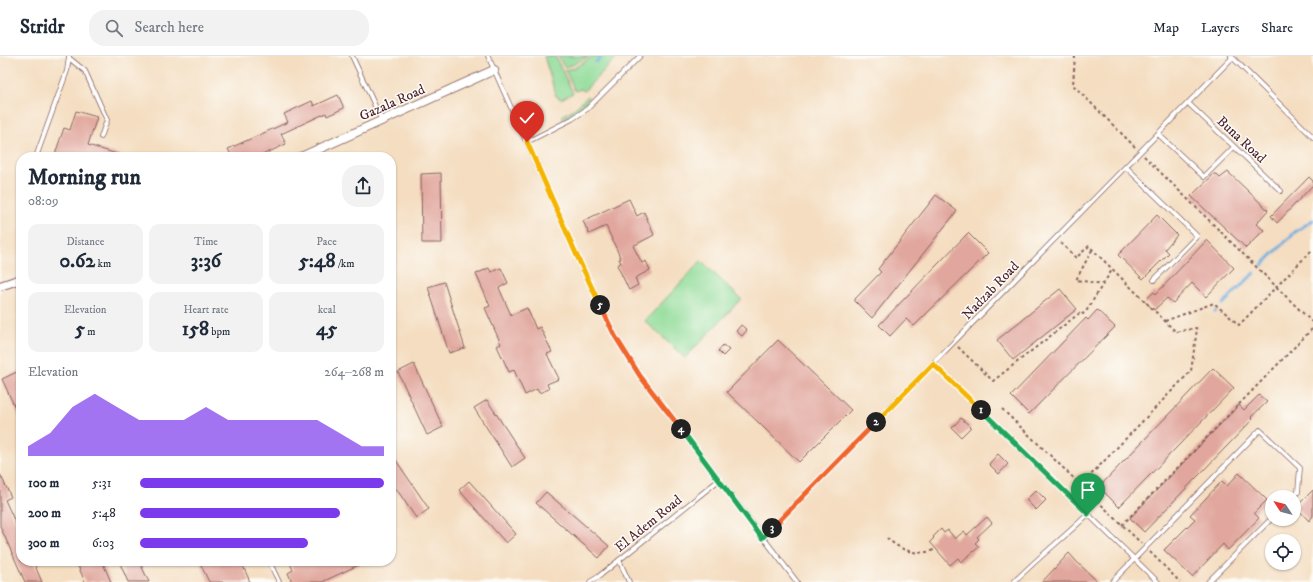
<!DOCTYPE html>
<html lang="en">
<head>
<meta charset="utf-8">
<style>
  body { margin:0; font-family:"IM FELL DW Pica",serif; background:#f2f2f3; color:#1f2937; height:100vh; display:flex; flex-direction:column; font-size:15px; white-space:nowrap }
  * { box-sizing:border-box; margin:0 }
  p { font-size:13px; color:#747a83 }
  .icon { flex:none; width:22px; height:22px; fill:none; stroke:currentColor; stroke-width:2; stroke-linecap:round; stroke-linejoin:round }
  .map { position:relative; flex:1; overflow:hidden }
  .side { position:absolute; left:16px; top:96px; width:380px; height:414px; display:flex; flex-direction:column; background:#fff; border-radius:16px; box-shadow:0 1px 3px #0004 }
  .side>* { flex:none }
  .needle { width:26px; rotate:306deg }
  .buttons { position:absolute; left:1265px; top:434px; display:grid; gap:8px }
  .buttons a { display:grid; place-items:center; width:36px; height:36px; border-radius:50%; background:#fff; box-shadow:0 1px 3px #0004; font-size:20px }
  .pin { position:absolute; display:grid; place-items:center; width:34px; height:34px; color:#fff; margin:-41px -17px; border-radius:50% 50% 50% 0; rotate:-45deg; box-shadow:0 0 4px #0007 }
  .pin .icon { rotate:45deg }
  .km { position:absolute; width:20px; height:20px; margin:-10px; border-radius:50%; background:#222; color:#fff; font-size:11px; line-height:20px; text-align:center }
  .round { display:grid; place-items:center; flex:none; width:42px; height:42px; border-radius:16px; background:#f2f2f3 }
  .headline { display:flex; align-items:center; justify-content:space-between; height:68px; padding:0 12px }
  h1 { font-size:22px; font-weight:800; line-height:30px }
  .stats { display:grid; grid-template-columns:repeat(3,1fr); gap:6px; height:68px; padding:4px 12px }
  .stats div { display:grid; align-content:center; border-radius:10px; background:#f2f2f3; text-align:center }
  .stats b { font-size:20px; font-weight:800 }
  .stats small { font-size:11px; font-weight:400 }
  .stats p { font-size:11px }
  .chart { height:112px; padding:8px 12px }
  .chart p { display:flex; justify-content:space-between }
  .chart svg { width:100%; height:72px; margin-top:4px; fill:#7c3aed; opacity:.7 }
  ul { padding:0 12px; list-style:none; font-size:13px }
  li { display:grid; grid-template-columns:64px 48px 1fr; align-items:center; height:30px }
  li i { height:10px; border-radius:5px; background:#7c3aed }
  header { display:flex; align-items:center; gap:24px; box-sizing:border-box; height:56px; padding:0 20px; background:#fff; border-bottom:1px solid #e0e1e3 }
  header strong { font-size:19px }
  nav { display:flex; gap:22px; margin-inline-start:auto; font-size:14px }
  .search { width:280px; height:36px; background:#f2f2f3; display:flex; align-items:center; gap:10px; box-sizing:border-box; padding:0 14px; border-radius:16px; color:#747a83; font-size:15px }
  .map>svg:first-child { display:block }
  .green { fill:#90db98; stroke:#6d7d62 }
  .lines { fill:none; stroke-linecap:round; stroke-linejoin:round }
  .stream { stroke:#6bacdf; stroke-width:3 }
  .building { fill:#e1a79e }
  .service-casing { stroke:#86625f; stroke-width:5.5 }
  .minor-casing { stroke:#86625f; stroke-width:10 }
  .path { stroke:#86625f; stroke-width:2; stroke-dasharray:3 3; stroke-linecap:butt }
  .service { stroke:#fff; stroke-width:4 }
  .minor { stroke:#fff; stroke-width:8 }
  .split-1-casing { stroke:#fff; stroke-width:8 }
  .split-2-casing { stroke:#fff; stroke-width:8 }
  .split-3-casing { stroke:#fff; stroke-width:8 }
  .split-4-casing { stroke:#fff; stroke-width:8 }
  .split-5-casing { stroke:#fff; stroke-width:8 }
  .split-6-casing { stroke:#fff; stroke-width:8 }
  .split-1 { stroke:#22a559; stroke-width:5 }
  .split-2 { stroke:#f5b400; stroke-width:5 }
  .split-3 { stroke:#f0652b; stroke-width:5 }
  .split-4 { stroke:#22a559; stroke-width:5 }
  .split-5 { stroke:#f0652b; stroke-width:5 }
  .split-6 { stroke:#f5b400; stroke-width:5 }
  .labels { text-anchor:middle; stroke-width:3; stroke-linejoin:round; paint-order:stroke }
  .street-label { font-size:14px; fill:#4a1f2b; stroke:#fdfcf7 }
</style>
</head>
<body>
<header>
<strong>Stridr</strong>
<div class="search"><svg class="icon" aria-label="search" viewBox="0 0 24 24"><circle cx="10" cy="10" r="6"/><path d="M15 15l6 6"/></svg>Search here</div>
<nav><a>Map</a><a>Layers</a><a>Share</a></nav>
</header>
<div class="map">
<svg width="1313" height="526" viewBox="0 0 1313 526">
  <rect width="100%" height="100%" fill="#fdfcf7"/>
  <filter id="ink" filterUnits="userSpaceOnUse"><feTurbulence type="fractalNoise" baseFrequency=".025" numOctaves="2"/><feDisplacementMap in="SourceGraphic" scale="8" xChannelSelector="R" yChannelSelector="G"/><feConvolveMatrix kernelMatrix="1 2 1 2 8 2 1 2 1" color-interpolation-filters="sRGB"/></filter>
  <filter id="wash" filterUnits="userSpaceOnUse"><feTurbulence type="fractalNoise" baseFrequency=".012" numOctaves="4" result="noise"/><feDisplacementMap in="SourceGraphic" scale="16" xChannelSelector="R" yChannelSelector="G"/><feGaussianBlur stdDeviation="0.9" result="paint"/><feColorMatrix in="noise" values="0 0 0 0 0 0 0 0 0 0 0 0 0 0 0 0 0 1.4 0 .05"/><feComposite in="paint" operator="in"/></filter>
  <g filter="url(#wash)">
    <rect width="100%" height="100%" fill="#f4ddc0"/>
    <!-- green -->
    <g class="green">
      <path d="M544,0H555L573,37L561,43L556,40Z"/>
      <path d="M558,0H589L572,9L564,11Z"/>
      <path d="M593,0H618L584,35L581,33L575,35L565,14L574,12Z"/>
      <path d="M588,40L590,42L577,54L563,63L562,60L574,53Z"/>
      <path d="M701,205L741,243L685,302L645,265Z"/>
    </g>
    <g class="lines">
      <!-- stream -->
      <g class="stream">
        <path d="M596,6L602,0"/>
        <path d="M1262,209L1295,176L1313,164"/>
        <path d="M1223,248L1254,217"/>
        <path d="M1215,256L1216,255"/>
      </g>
    </g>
    <g id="blocks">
      <!-- building -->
      <g class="building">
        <path d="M338,39L344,52L327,60L326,57L281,78L286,88L258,101H232L228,93L288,66L284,58L312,45L314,50Z"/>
        <path d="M76,55L97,61L88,89L120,99V101H54L64,72L70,74Z"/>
        <path d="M1228,116L1268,154L1256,168L1264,174L1246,192L1191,140L1215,117L1220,122Z"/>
        <path d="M441,117L442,187H422L421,118Z"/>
        <path d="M1309,121L1313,125V129L1277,167L1271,160Z"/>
        <path d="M936,139L957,155L872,262L854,244L881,216L878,213Z"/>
        <path d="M629,143L637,160L644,156L654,179L633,190L642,207L646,205L650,214L635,222L638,229L629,234L617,209L621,207L619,203H621L606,170L589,178L583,165Z"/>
        <path d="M1157,159L1177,179L1165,193L1169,197L1143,223L1118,199Z"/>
        <path d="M968,177L988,197L914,270L906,263L890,280L879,269Z"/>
        <path d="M1207,184L1234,212L1206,241L1192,227L1173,247L1167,242L1154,254L1144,245L1154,236L1156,238Z"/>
        <path d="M489,212L491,216L501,212L508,227L499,232L511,259L527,252L536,273L540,271L552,296L547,298L559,323L547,328L549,333L539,337L537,333L525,339L514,314L509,316L497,290L501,288L485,252L490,250L476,218Z"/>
        <path d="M444,226L465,292L449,297L428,231Z"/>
        <path d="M1060,233L1077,253L1013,304L997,284Z"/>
        <path d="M1097,254L1115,271L1029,358L1011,340L1086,262L1088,264Z"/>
        <path d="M741,269L747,274L742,280L736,275Z"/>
        <path d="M778,284L851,354L799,406L727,336Z"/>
        <path d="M723,289L729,294L723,300L718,295Z"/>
        <path d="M414,308L443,371L427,379L398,316Z"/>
        <path d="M1213,312L1234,332L1119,451L1099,431Z"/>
        <path d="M21,314V365L2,323Z"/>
        <path d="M1259,339L1267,346L1251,361L1253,363L1144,476L1130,462L1239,349L1244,354Z"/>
        <path d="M487,344L525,402L512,411L474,352Z"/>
        <path d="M961,362L971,371L961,381L952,372Z"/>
        <path d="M391,397L429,453L416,462L391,425Z"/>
        <path d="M998,398L1008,408L999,418L989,408Z"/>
        <path d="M1239,417L1267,444L1254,457L1259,462L1228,494L1223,488L1192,521L1164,494L1195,463L1190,459L1222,425L1227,430Z"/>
        <path d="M0,418L11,441L5,444L21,479V505H33L42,526H25L0,470Z"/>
        <path d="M469,425L516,478L506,487L459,434Z"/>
        <path d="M1036,434L1046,444L1036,454L1026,444Z"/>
        <path d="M1313,434V460L1309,465L1296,451Z"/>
        <path d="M546,436L609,490L599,502L536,447Z"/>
        <path d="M987,461L992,467L977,481L979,483L975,487L979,491L961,506L958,502L950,509L930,486L934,482L933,481L941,473L944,477L948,474L955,483L964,475L967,479Z"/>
        <path d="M1069,497L1076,505L1098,526H1042Z"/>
        <path d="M76,505H102L111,526H85Z"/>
        <path d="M119,505H139L149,526H128Z"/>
        <path d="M199,505H241L250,526H209Z"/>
        <path d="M289,505H367L322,526H292L288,517L293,514Z"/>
      </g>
    </g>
  </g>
  <g filter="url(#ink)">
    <use href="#blocks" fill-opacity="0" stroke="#86625f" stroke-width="1"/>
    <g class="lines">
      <defs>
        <g id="service">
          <path d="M352,0L382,65"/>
          <path d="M488,0L577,200L615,280L640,320L797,526"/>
          <path d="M1231,0L1313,81"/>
          <path d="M69,2L85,15L107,64L101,81"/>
          <path d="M1188,47L1281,135"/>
          <path d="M1158,78L1204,121L1234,91"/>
          <path d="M527,86L572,63L587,53L640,0"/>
          <path d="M36,101L67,15L69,0"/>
          <path d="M1126,111L1197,180L1154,224"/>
          <path d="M933,308L1158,526"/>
          <path d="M762,482L1232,2"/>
          <path d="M619,504L629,526"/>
          <path d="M269,505L279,526"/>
          <path d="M590,526L598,521L719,424"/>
          <path d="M1014,526C1037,502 1064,482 1088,458"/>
          <path d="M1112,526L1260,374L1300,412L1298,436L1293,441"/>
          <path d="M1208,526L1272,462"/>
        </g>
        <g id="minor">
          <path d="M301,101L494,14"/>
          <path d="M0,230L21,223"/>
        </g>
      </defs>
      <!-- service casing -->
      <use href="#service" class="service-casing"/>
      <!-- minor casing -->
      <use href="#minor" class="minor-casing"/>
      <!-- path -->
      <g class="path">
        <path d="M1075,0L1073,29L1135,91"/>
        <path d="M1144,100L1313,267"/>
        <path d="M1061,187L1076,202L1089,190L1176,276L1196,272L1197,273L1191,315L1081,429"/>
        <path d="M1103,228L1112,214"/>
        <path d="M1165,265L1214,247L1239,269L1313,193"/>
        <path d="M958,291L993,325L1081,256L1083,258L1087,254L1103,228L1076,224L1092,194"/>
        <path d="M1002,353L1141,487"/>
        <path d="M1122,469L1313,272"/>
        <path d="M887,482C901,495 918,501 936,493"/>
        <path d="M1150,496L1180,526"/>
      </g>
      <!-- service -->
      <use href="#service" class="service"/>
      <!-- minor -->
      <use href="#minor" class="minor"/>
    </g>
  </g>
  <g class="lines" filter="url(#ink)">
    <defs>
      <path id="split-1" d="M981,354L1088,458"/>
      <path id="split-2" d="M876,366L933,308L981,354"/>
      <path id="split-3" d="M772,472L876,366"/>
      <path id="split-4" d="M681,373L762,482L772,472"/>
      <path id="split-5" d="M600,249L615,280L640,320L681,373"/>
      <path id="split-6" d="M527,86L577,200L600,249"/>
    </defs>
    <!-- split-1 casing -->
    <use href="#split-1" class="split-1-casing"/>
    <!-- split-2 casing -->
    <use href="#split-2" class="split-2-casing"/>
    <!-- split-3 casing -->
    <use href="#split-3" class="split-3-casing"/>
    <!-- split-4 casing -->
    <use href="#split-4" class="split-4-casing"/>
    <!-- split-5 casing -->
    <use href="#split-5" class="split-5-casing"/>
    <!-- split-6 casing -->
    <use href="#split-6" class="split-6-casing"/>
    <!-- split-1 -->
    <use href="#split-1" class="split-1"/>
    <!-- split-2 -->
    <use href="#split-2" class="split-2"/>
    <!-- split-3 -->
    <use href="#split-3" class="split-3"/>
    <!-- split-4 -->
    <use href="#split-4" class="split-4"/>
    <!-- split-5 -->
    <use href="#split-5" class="split-5"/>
    <!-- split-6 -->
    <use href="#split-6" class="split-6"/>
  </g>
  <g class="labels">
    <!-- street labels -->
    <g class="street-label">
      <text transform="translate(392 46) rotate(-24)" y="5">Gazala Road</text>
      <text transform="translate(1242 83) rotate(43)" y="5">Buna Road</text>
      <text transform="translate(990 234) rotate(-46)" y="5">Nadzab Road</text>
      <text transform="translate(648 467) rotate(-39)" y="5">El Adem Road</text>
    </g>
  </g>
</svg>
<div class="buttons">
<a><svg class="needle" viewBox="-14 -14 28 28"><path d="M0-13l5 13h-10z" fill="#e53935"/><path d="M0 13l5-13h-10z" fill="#747a83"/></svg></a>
<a><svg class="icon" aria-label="locate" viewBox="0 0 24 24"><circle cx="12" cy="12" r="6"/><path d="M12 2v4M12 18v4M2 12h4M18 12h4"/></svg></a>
</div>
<div class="pin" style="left:1088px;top:458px;background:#1e9e55"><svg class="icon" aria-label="arrive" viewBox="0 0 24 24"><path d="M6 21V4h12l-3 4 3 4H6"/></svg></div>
<div class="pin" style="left:527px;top:86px;background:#d93025"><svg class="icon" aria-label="check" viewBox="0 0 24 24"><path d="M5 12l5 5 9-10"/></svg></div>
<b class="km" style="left:981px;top:354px">1</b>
<b class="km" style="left:876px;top:366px">2</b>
<b class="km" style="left:772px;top:472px">3</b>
<b class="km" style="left:681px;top:373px">4</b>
<b class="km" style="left:600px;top:249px">5</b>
<section class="side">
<div class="headline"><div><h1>Morning run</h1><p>08:09</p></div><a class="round"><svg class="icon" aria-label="share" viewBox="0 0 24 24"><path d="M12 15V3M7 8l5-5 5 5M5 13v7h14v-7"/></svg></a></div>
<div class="stats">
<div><p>Distance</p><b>0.62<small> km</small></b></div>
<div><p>Time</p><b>3:36</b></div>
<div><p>Pace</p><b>5:48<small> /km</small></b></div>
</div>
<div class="stats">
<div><p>Elevation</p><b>5<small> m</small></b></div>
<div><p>Heart rate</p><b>158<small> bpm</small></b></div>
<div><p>kcal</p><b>45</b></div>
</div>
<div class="chart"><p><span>Elevation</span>264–268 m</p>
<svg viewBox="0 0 160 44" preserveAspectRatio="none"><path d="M0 44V38L10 30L20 14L30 6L40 14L50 22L60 22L70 22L80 14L90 22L100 22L110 22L120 22L130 22L140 30L150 38L160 38V44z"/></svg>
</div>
<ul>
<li><b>100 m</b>5:31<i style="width:100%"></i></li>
<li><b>200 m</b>5:48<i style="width:82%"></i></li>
<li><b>300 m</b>6:03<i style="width:69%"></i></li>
</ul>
</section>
</div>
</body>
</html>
